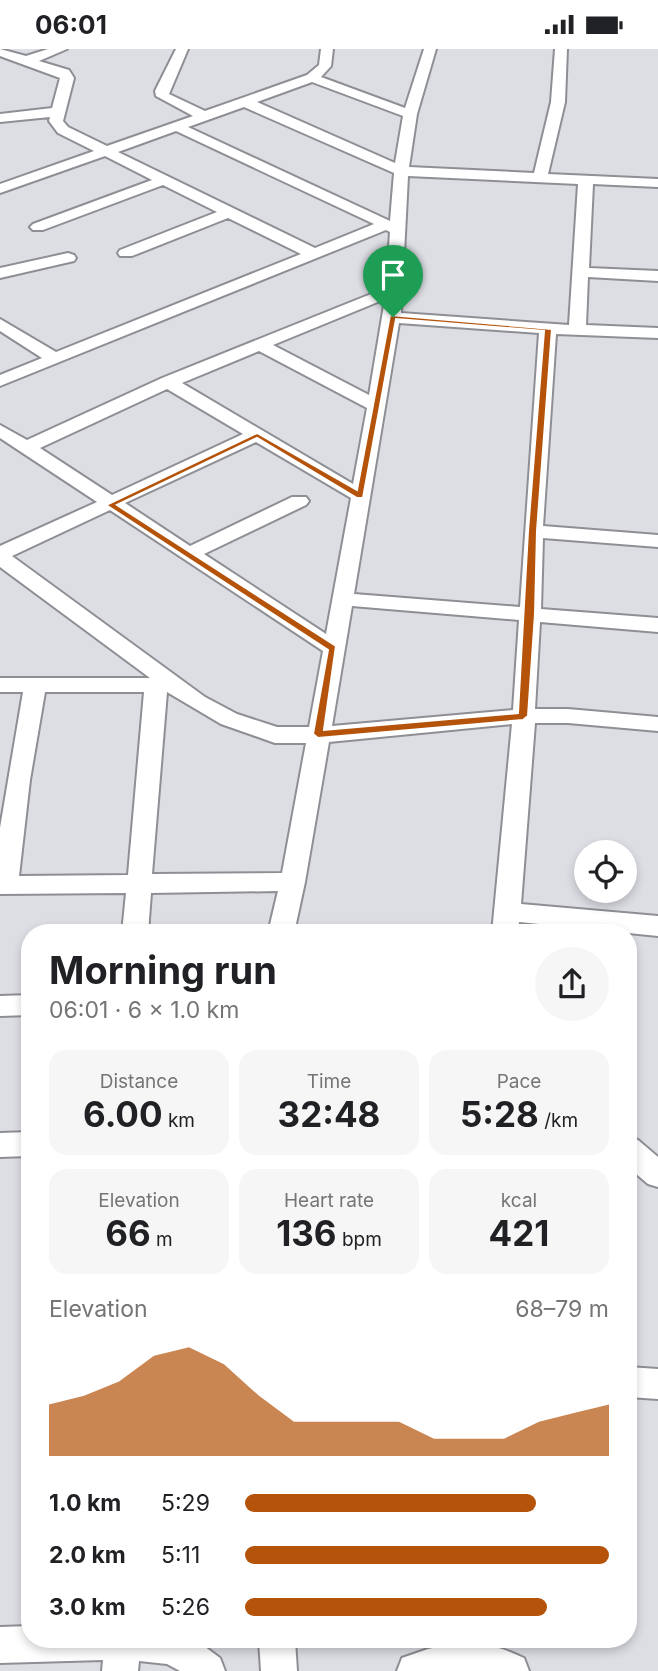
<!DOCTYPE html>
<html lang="en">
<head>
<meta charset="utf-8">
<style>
  body { margin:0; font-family:Inter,sans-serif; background:#f6f6f6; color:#202124; height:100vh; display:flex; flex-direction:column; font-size:26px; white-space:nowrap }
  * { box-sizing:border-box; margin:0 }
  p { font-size:23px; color:#757577 }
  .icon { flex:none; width:38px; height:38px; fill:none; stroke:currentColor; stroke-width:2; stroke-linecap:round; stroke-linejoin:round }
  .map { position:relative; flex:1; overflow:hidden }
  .details { position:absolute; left:21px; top:875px; width:616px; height:724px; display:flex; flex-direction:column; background:#fff; border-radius:28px; box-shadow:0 4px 10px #0003 }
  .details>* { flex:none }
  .buttons { position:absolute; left:574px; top:791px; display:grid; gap:14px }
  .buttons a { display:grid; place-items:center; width:63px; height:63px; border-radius:50%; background:#fff; box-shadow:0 4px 10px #0003; font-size:35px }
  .pin { position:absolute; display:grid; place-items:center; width:60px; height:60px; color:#fff; margin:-72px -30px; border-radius:50% 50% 50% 0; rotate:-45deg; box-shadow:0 0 7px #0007 }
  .pin .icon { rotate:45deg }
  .round { display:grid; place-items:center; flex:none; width:74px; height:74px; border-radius:37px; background:#f6f6f6 }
  .overview { display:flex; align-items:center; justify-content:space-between; height:119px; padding:0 28px }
  h1 { font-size:38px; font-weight:700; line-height:52px }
  .figures { display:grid; grid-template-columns:repeat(3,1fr); gap:10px; height:119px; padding:7px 28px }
  .figures div { display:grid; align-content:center; border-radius:18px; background:#f6f6f6; text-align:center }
  .figures b { font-size:35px; font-weight:700 }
  .figures small { font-size:19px; font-weight:400 }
  .figures p { font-size:19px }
  .chart { height:196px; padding:14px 28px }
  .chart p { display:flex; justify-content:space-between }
  .chart svg { width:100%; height:126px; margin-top:7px; fill:#b45309; opacity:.7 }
  ul { padding:0 28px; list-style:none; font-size:23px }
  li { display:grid; grid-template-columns:112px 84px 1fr; align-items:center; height:52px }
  li i { height:18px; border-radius:9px; background:#b45309 }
  .status { display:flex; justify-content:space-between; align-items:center; height:49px; padding:0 35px; background:#fff; direction:ltr }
  .status svg { height:19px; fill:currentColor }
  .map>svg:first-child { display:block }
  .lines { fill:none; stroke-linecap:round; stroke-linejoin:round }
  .minor-casing { stroke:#8e8f95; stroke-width:4 }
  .minor { fill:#fff; fill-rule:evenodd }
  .route { fill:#b45309; stroke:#fff; stroke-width:2; fill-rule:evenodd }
</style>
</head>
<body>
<div class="status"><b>06:01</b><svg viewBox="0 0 49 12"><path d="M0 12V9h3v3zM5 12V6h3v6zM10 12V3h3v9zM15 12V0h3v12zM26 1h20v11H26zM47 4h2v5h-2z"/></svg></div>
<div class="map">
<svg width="658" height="1622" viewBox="0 0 658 1622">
  <rect width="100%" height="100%" fill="#dddee4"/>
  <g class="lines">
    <defs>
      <g id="minor">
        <path d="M0,0L26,7L48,0H67L39,12L69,21L74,29L63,72L68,78L107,97L193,67L156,47L155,42L176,0H188L169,45L205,62L307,26L319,16L321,0H333L331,17L321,28L405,59L424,0H436L417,65L409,118L534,124L551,53L555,0H567L565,53L548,125L658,130V138L593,135L589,219L658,222V232L588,228L586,276L658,279V289L556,285L543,477L658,486V498L543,489L541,560L658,569V583L540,573L535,660H568L658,668V682L568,674H535L521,855L658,867V887L519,873L518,884H492L512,675L329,693L305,833L294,884H268L278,842L151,844L148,884H122L126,844L0,845V779L23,643H0V629H150L0,518V497L97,453L0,389V376L27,391L162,329L386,239L390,183L386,181L0,337V326L42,309L0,282V270L56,303L301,205L228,169L132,207H120L118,204L120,201L217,163L163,136L43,181H33L30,178L33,175L152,131L105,107L0,144V135L94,102L58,84L49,72L50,68L0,73V65L52,59L60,29L0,7ZM312,33L403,67L395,114L257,53ZM244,58L394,124L390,172L188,78ZM176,82L374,175L315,199L118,103ZM408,127L578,135L569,276L401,264ZM385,250L369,346L273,296ZM399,274L539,284L520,558L354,545ZM259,302L367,359L353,435L182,334ZM167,340L243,385L112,446L40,399ZM256,393L351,449L326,585L204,505L306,456L309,452L306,448H292L190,497L125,454ZM110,461L323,602L309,678H277L237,665L205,648L12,507ZM352,557L519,571L513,661L332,677ZM45,643H144L128,826L19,827L30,731ZM167,643L221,675L275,694H306L282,824L152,825Z"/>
        <path d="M68,204L74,206L76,209L74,212L0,229V219Z"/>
        <path d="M30,946V966L0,967V947Z"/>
        <path d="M30,1083V1107L0,1108V1084Z"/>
        <path d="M628,1088L638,1091L658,1108V1138L648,1135L628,1118Z"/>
        <path d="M628,1318L658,1320V1350L628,1348Z"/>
        <path d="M30,1577V1591H196L220,1609L225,1622H180L167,1615L139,1612L138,1622H102L103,1611L0,1614V1578Z"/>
        <path d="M259,1591H295L297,1622H261Z"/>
        <path d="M463,1593C486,1593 504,1600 524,1609L529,1622H397L402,1609L428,1600Z"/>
      </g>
    </defs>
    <!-- minor casing -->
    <use href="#minor" class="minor-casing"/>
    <!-- minor -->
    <use href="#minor" class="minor"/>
  </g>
  <!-- route -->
  <path class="route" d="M390,266L552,280L537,482L535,565L528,667L523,671L318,689L313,685L328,601L106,456L257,384L357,441ZM396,270L544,282L528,482L518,664L324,681L336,597L117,456L257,389L357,449H363Z"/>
</svg>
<div class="buttons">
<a><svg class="icon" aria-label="locate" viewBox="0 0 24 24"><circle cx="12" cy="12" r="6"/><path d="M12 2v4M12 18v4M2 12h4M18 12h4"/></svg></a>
</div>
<div class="pin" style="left:393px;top:268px;background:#1e9e55"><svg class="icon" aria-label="arrive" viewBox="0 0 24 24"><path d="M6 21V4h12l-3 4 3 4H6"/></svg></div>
<section class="details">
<div class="overview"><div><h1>Morning run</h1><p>06:01 · 6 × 1.0 km</p></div><a class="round"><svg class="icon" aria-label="share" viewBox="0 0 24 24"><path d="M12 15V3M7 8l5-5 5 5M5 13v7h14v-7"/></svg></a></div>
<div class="figures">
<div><p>Distance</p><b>6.00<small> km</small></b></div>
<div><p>Time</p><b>32:48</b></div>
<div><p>Pace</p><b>5:28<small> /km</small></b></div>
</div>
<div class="figures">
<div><p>Elevation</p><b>66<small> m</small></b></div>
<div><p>Heart rate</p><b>136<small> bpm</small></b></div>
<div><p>kcal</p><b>421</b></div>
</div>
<div class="chart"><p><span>Elevation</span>68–79 m</p>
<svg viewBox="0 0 160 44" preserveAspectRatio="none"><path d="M0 44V26L10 23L20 18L30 9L40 6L50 12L60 23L70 32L80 32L90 32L100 32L110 38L120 38L130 38L140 32L150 29L160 26V44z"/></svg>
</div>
<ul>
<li><b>1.0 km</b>5:29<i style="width:80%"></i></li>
<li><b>2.0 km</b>5:11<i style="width:100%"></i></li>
<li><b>3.0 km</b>5:26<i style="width:83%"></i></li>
</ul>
</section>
</div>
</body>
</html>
